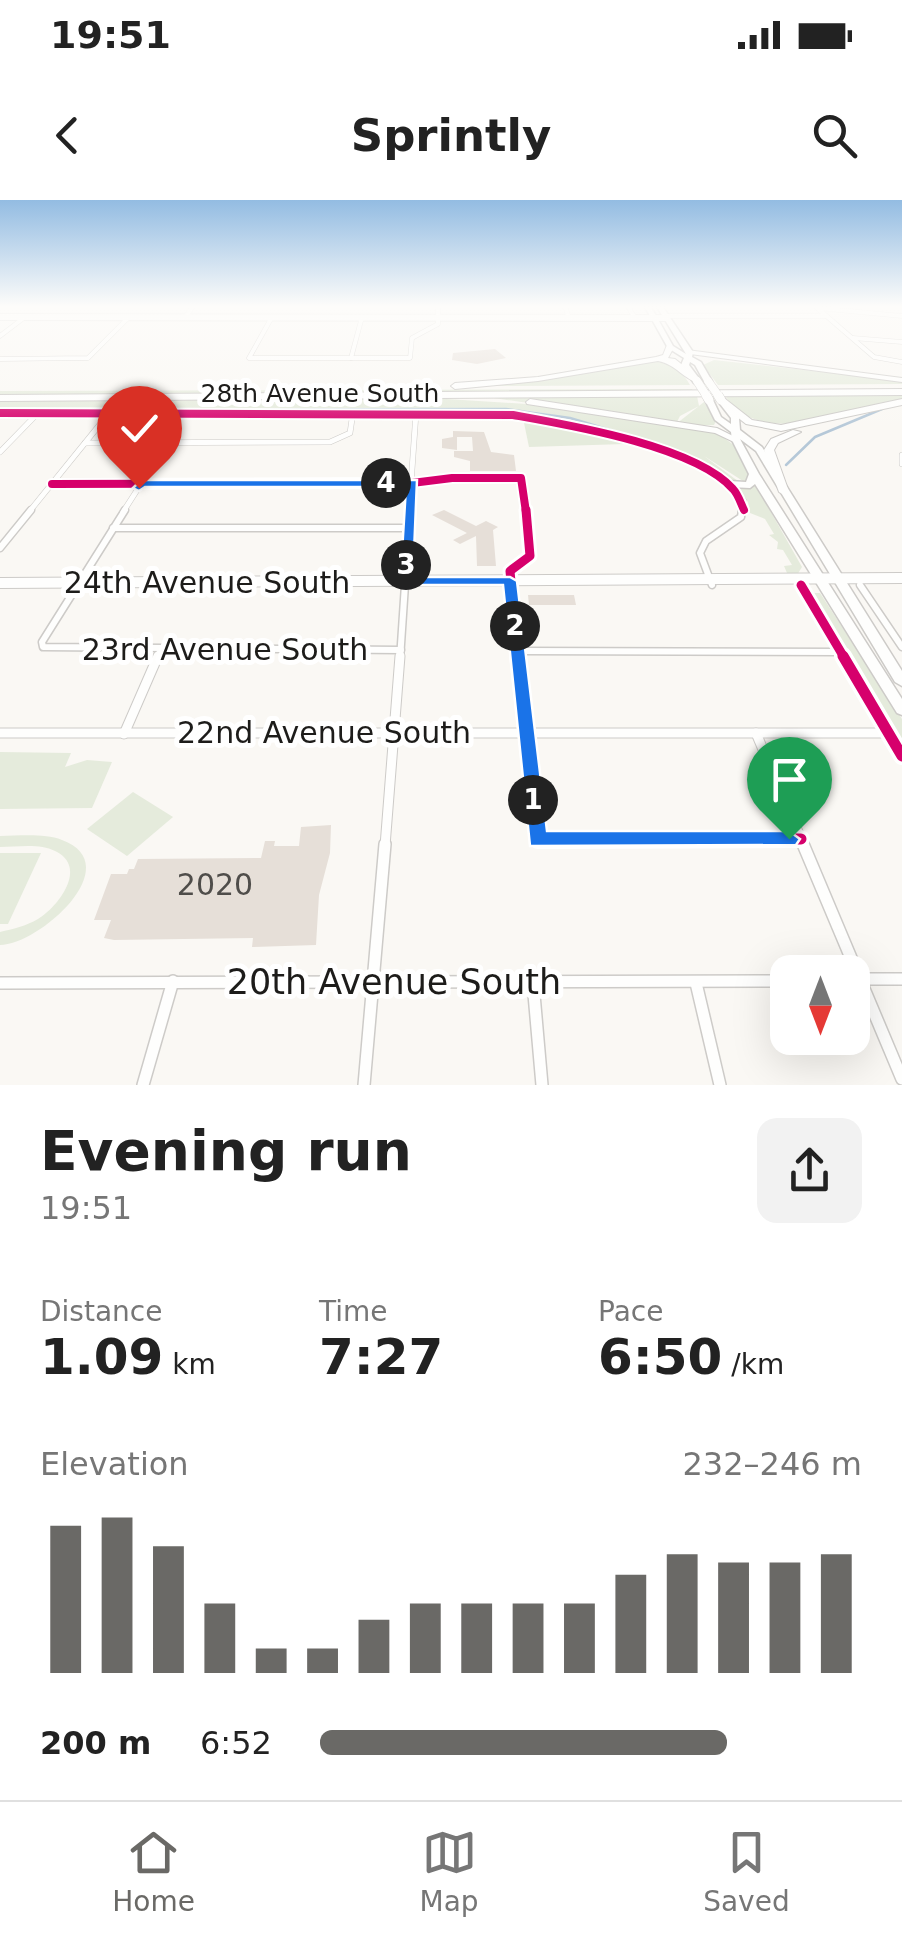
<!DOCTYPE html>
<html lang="en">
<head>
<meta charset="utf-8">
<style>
  body { margin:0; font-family:"DejaVu Sans",sans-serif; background:#f2f2f2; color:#222; height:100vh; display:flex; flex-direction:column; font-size:38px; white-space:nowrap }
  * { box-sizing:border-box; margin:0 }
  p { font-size:32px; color:#767676 }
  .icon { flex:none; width:55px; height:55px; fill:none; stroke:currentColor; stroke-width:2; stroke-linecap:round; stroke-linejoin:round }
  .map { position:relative; height:885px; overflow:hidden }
  .sheet { display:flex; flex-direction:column; background:#fff; flex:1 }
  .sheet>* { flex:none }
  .needle { width:65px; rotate:180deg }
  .tools { position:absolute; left:770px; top:755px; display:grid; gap:20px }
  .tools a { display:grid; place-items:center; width:100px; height:100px; border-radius:20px; background:#fff; box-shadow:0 10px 40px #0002; font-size:50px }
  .pin { position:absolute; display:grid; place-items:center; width:85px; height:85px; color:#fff; margin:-102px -42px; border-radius:50% 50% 50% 0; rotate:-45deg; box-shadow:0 0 10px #0007 }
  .pin .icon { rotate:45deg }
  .km { position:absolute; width:50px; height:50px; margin:-25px; border-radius:50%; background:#222; color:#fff; font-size:28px; line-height:50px; text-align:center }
  .round { display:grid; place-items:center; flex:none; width:105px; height:105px; border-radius:20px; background:#f2f2f2 }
  .head { display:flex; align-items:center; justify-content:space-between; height:170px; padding:0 40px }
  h1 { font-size:55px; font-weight:700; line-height:75px }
  .stats { display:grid; grid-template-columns:repeat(3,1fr); gap:15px; height:170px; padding:10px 40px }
  .stats div { display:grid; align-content:center }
  .stats b { font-size:50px; font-weight:700 }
  .stats small { font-size:28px; font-weight:400 }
  .stats p { font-size:28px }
  .chart { height:280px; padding:20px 40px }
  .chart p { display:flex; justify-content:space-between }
  .chart svg { width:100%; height:180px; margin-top:10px; stroke:#6a6966; stroke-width:6 }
  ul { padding:0 40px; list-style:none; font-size:32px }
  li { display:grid; grid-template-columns:160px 120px 1fr; align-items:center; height:75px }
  li i { height:25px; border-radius:12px; background:#6a6966 }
  .status { display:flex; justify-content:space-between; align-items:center; height:70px; padding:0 50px; background:#fff; direction:ltr }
  .status svg { height:28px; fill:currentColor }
  header { display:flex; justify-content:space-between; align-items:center; height:130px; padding:0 40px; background:#fff; font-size:45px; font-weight:700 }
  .tabs { display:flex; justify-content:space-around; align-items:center; height:140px; border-top:2px solid #e0e0e0; background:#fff; font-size:28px; color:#767676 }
  .tabs a { display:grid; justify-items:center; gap:5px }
  .tabs .on { color:#6a6966 }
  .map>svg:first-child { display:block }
  .green { fill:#e5ebdc }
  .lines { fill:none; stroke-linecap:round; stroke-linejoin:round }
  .stream { stroke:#b5c8d8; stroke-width:2.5 }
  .building { fill:#e6dfd8 }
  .street-far4-casing { stroke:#cdcbc8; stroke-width:5 }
  .street-far3-casing { stroke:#cdcbc8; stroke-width:6 }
  .street-far2-casing { stroke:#cdcbc8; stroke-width:9 }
  .street-far1-casing { stroke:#cdcbc8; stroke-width:11 }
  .street-casing { stroke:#cdcbc8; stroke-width:14 }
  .secondary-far1-casing { stroke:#cdcbc8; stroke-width:8 }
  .secondary-casing { stroke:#cdcbc8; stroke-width:12 }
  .primary-casing { stroke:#cdcbc8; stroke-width:3 }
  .highway-casing { stroke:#cdcbc8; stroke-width:2 }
  .street-far4 { stroke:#fefefd; stroke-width:4 }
  .street-far3 { stroke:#fefefd; stroke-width:5 }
  .street-far2 { stroke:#fefefd; stroke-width:6 }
  .street-far1 { stroke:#fefefd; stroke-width:9 }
  .street { stroke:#fefefd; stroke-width:11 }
  .secondary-far1 { stroke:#fefefd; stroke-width:6 }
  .secondary { stroke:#fefefd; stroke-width:10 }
  .primary { fill:#fefefd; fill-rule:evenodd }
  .highway { fill:#fefefd; fill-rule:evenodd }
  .primary-bridge-far1-casing { stroke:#cdcbc8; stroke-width:9; stroke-linecap:butt }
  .primary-bridge-casing { stroke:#cdcbc8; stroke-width:10; stroke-linecap:butt }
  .primary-bridge-far1 { stroke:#fefefd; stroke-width:8 }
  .primary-bridge { stroke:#fefefd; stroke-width:9 }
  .cycleway-far2-casing { stroke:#fff; stroke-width:12 }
  .cycleway-far1-casing { stroke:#fff; stroke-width:15 }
  .cycleway-casing { stroke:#fff; stroke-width:18 }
  .cycleway-far2 { stroke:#d6006c; stroke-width:8 }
  .cycleway-far1 { stroke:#d6006c; stroke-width:9 }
  .cycleway { stroke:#d6006c; stroke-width:11 }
  .route { fill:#1a73e8; stroke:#fff; stroke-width:2.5 }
  .labels { text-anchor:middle; stroke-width:10; stroke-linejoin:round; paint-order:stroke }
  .far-street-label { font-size:25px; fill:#1d1c1a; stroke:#fff }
  .street-label { font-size:30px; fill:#1d1c1a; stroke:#fff }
  .near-number-label { font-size:30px; fill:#4f4d4a }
  .near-street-label { font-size:35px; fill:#1d1c1a; stroke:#fff }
</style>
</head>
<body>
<div class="status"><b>19:51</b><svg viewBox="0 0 49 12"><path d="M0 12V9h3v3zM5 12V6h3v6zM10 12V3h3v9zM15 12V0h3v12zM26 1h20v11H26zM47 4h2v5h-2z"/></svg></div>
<header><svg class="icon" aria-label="back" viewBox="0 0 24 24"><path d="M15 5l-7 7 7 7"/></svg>Sprintly<svg class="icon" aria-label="search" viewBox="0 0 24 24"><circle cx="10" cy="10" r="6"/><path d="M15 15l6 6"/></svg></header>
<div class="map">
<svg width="902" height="885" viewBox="0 0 902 885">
  <rect width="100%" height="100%" fill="#faf8f4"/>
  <!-- green -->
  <g class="green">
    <path d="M714,160L902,181V184L718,185L703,165Z"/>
    <path d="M640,161C664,161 678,164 690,185L487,186Z"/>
    <path d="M692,189L694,193L0,195V191Z"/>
    <path d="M902,195V200C853,211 759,249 726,197Z"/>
    <path d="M697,196L699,206L680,216L676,224L704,202L716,221L714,225L683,226L487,197Z"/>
    <path d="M431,198L527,204L716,232L735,246L750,276L746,283L704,256L742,284L738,283L697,260L709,264C649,240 588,218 524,210H0V199Z"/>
    <path d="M523,218L571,225L625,244L529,247Z"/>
    <path d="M755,284L802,367L797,375L787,373L784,366L792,365L783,350L777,349L778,342L769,335L774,334L765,319L750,313L748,302L738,290Z"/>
    <path d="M811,393H820L902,519V546Z"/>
    <path d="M0,552L71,553L65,567L87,560L112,562L92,608L0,609Z"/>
    <path d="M133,592L173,617L127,656L87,629Z"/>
    <path d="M0,636C19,636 44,633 62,640C129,665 39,745 0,745V732C13,729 26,726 38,719C58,707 89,667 55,651C40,643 17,647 0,647Z"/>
    <path d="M0,653H41L8,724H0Z"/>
  </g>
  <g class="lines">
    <!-- stream -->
    <g class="stream">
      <path d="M0,210L506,209L570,218L630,236"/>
      <path d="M661,247L707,264"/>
      <path d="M786,265L815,237L882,209"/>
    </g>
  </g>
  <!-- building -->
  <g class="building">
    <path d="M495,149L506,158L477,164L452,160L453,153Z"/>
    <path d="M453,231L484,232L491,252L514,255L516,271H470V261L454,257V251H473L472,237H457V250L442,248V239L453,237Z"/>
    <path d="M444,310L476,326L486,321L498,327L493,330L496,366H477L476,336L460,344L453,340L467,333L432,315Z"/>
    <path d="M528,395H574L576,405H529Z"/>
    <path d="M331,625L330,653L319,695L316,745L252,747L253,738L114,740L104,738L111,720H94L111,674H127L129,669H134L138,659L261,658L265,641H275L274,646H299L301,627Z"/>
  </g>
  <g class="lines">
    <defs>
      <g id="street-far4">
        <path d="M565,107L569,118"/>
        <path d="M628,107L634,116"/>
        <path d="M816,107L874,157L902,162"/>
        <path d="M817,108L902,116"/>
        <path d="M666,116H827"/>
        <path d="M185,117L193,107"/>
        <path d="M272,117L249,158H410L412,138L438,124V107"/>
        <path d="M0,136L25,117"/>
        <path d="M853,138L902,142"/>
        <path d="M351,158L362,117"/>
        <path d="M0,159L88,158L129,117"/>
      </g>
      <g id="street-far3">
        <path d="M0,213C94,213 188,213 283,213C414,213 647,198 744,301L742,312"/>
        <path d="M85,243L330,242L350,233L353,212"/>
        <path d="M0,252L38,213"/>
        <path d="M902,255V264"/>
        <path d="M52,284L412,283L452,278H521L526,312"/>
        <path d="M29,312L110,212"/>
        <path d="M123,312L141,284"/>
        <path d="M409,312L416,213"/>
      </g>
      <g id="street-far2">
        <path d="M125,310L42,442L43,447L401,450"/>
        <path d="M113,328H408"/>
        <path d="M0,348L31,310"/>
        <path d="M712,385L700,353L706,341L741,317L742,310"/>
        <path d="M801,385L845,459"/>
        <path d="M860,385L902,447"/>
        <path d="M518,451L842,452"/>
        <path d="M157,459L161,449"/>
        <path d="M400,459L410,310"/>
        <path d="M518,459L510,371L530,356L526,310"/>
      </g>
      <g id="street-far1">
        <path d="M518,456L538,640L801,639"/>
        <path d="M843,456L902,556"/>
        <path d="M0,533H888"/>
        <path d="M756,533L804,646"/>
        <path d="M124,534L158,456"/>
        <path d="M385,646L400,456"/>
      </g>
      <g id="street">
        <path d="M803,644L902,879"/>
        <path d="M852,779H902"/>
        <path d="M0,783L788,781"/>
        <path d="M533,783L542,885"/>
        <path d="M696,783L720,885"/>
        <path d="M143,885L173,781"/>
        <path d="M364,885L385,644"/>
      </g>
      <path id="secondary-far1" d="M0,117L667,118"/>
      <path id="secondary" d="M0,383L902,378"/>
      <g id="primary">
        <path d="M645,107H651L673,146L686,154L657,107H663L693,152L692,157L701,162L712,181L711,183H705L695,165L690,162L689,165L701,181L694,183L681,165L684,158L668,148Z"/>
        <path d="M706,198H712L721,217L731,224V218L717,200L724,198L739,218L740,230L762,247L902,471V486L895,482L756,251L740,239L759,274L902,499V515L897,513L755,284L750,288L729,287L724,284L729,281L746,282L749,274L732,240L731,232L715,220L705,200Z"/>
      </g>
      <g id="highway">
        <path d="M667,145L674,147L668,158L675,159L700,179V183C685,181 676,164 658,161L538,181L455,189L451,186L455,183L538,177L656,157L663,155Z"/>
        <path d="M687,150L902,178V182L690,154H687Z"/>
        <path d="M902,189V195L0,201V195Z"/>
        <path d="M718,198H724L752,220L781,225L902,199V205L781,231L746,224L718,202Z"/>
        <path d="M530,199L717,228L741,240L736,243L715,233L527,204L526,202Z"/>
        <path d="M793,230L801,232L778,243L774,250L789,292L784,295L779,292L764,250L771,239Z"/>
      </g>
    </defs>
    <!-- street-far4 casing -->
    <use href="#street-far4" class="street-far4-casing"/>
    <!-- street-far3 casing -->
    <use href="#street-far3" class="street-far3-casing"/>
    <!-- street-far2 casing -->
    <use href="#street-far2" class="street-far2-casing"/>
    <!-- street-far1 casing -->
    <use href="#street-far1" class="street-far1-casing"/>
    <!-- street casing -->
    <use href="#street" class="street-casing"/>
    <!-- secondary-far1 casing -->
    <use href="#secondary-far1" class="secondary-far1-casing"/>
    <!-- secondary casing -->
    <use href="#secondary" class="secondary-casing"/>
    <!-- primary casing -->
    <use href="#primary" class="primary-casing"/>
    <!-- highway casing -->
    <use href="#highway" class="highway-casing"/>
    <!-- street-far4 -->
    <use href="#street-far4" class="street-far4"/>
    <!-- street-far3 -->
    <use href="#street-far3" class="street-far3"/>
    <!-- street-far2 -->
    <use href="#street-far2" class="street-far2"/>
    <!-- street-far1 -->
    <use href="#street-far1" class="street-far1"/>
    <!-- street -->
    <use href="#street" class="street"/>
    <!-- secondary-far1 -->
    <use href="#secondary-far1" class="secondary-far1"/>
    <!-- secondary -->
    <use href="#secondary" class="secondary"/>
    <!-- primary -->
    <use href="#primary" class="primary"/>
    <!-- highway -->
    <use href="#highway" class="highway"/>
    <defs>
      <g id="primary-bridge-far1">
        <path d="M697,181L708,198"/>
        <path d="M708,181L720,198"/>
      </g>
      <g id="primary-bridge">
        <path d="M706,195L709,200"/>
        <path d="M718,195L721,200"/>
      </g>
    </defs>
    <!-- primary-bridge-far1 casing -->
    <use href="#primary-bridge-far1" class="primary-bridge-far1-casing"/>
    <!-- primary-bridge casing -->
    <use href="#primary-bridge" class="primary-bridge-casing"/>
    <!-- primary-bridge-far1 -->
    <use href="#primary-bridge-far1" class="primary-bridge-far1"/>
    <!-- primary-bridge -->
    <use href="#primary-bridge" class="primary-bridge"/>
    <defs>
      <g id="cycleway-far2">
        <path d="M0,213L513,215C569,225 695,246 733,289C738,294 741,304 744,310"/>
        <path d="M52,284L412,283L452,278H521L526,312"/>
      </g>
      <g id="cycleway-far1">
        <path d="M801,385L845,459"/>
        <path d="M518,459L510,371L530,356L526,310"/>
      </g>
      <g id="cycleway">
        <path d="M518,456L538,640L801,639"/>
        <path d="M843,456L902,556"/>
      </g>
    </defs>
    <!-- cycleway-far2 casing -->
    <use href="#cycleway-far2" class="cycleway-far2-casing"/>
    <!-- cycleway-far1 casing -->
    <use href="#cycleway-far1" class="cycleway-far1-casing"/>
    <!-- cycleway casing -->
    <use href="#cycleway" class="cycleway-casing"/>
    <!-- cycleway-far2 -->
    <use href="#cycleway-far2" class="cycleway-far2"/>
    <!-- cycleway-far1 -->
    <use href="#cycleway-far1" class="cycleway-far1"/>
    <!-- cycleway -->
    <use href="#cycleway" class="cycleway"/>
  </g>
  <!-- sky -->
  <linearGradient id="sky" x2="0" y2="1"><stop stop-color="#93bce2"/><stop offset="0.46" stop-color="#fdfcfa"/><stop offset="1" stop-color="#fdfcfa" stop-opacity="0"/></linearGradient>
  <rect width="902" height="231" fill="url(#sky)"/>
  <!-- route -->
  <path class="route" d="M417,280L413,377H510L517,381L547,631H789L800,639L796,645L530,646L503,385H400L406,287H145L139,291L133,288L141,280Z"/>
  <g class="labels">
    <!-- far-street labels -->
    <g class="far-street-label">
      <text x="320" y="202">28th Avenue South</text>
    </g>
    <!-- street labels -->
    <g class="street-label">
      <text x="207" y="393">24th Avenue South</text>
      <text x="225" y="460">23rd Avenue South</text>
      <text x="324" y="543">22nd Avenue South</text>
    </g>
    <!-- near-number labels -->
    <g class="near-number-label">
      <text x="215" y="695">2020</text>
    </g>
    <!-- near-street labels -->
    <g class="near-street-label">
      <text x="394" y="794">20th Avenue South</text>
    </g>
  </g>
</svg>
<div class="tools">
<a><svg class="needle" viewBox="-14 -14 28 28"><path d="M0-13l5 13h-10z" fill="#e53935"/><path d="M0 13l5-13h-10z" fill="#767676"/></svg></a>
</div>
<div class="pin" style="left:789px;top:639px;background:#1e9e55"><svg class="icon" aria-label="arrive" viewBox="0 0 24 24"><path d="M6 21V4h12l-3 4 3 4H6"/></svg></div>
<div class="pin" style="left:139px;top:288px;background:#d93025"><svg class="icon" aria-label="check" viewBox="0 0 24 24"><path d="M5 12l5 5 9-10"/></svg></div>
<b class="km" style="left:533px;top:600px">1</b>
<b class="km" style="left:515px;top:426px">2</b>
<b class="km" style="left:406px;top:365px">3</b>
<b class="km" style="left:386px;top:283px">4</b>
</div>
<section class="sheet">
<div class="head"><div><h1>Evening run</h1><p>19:51</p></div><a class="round"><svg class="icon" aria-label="share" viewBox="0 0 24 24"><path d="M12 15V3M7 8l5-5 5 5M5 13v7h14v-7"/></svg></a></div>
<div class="stats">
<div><p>Distance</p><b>1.09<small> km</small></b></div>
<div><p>Time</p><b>7:27</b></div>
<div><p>Pace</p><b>6:50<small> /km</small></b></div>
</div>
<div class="chart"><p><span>Elevation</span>232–246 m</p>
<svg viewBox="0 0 160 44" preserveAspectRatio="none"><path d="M5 44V8M15 44V6M25 44V13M35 44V27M45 44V38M55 44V38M65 44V31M75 44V27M85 44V27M95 44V27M105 44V27M115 44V20M125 44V15M135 44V17M145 44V17M155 44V15"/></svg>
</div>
<ul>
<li><b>200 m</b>6:52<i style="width:75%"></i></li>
</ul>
</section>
<nav class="tabs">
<a class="on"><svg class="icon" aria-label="home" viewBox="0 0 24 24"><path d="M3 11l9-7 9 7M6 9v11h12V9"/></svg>Home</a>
<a><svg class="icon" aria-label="map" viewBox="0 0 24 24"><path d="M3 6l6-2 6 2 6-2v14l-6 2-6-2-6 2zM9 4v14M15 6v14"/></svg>Map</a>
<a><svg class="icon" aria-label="saved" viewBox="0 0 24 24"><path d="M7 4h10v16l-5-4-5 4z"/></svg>Saved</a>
</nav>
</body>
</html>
